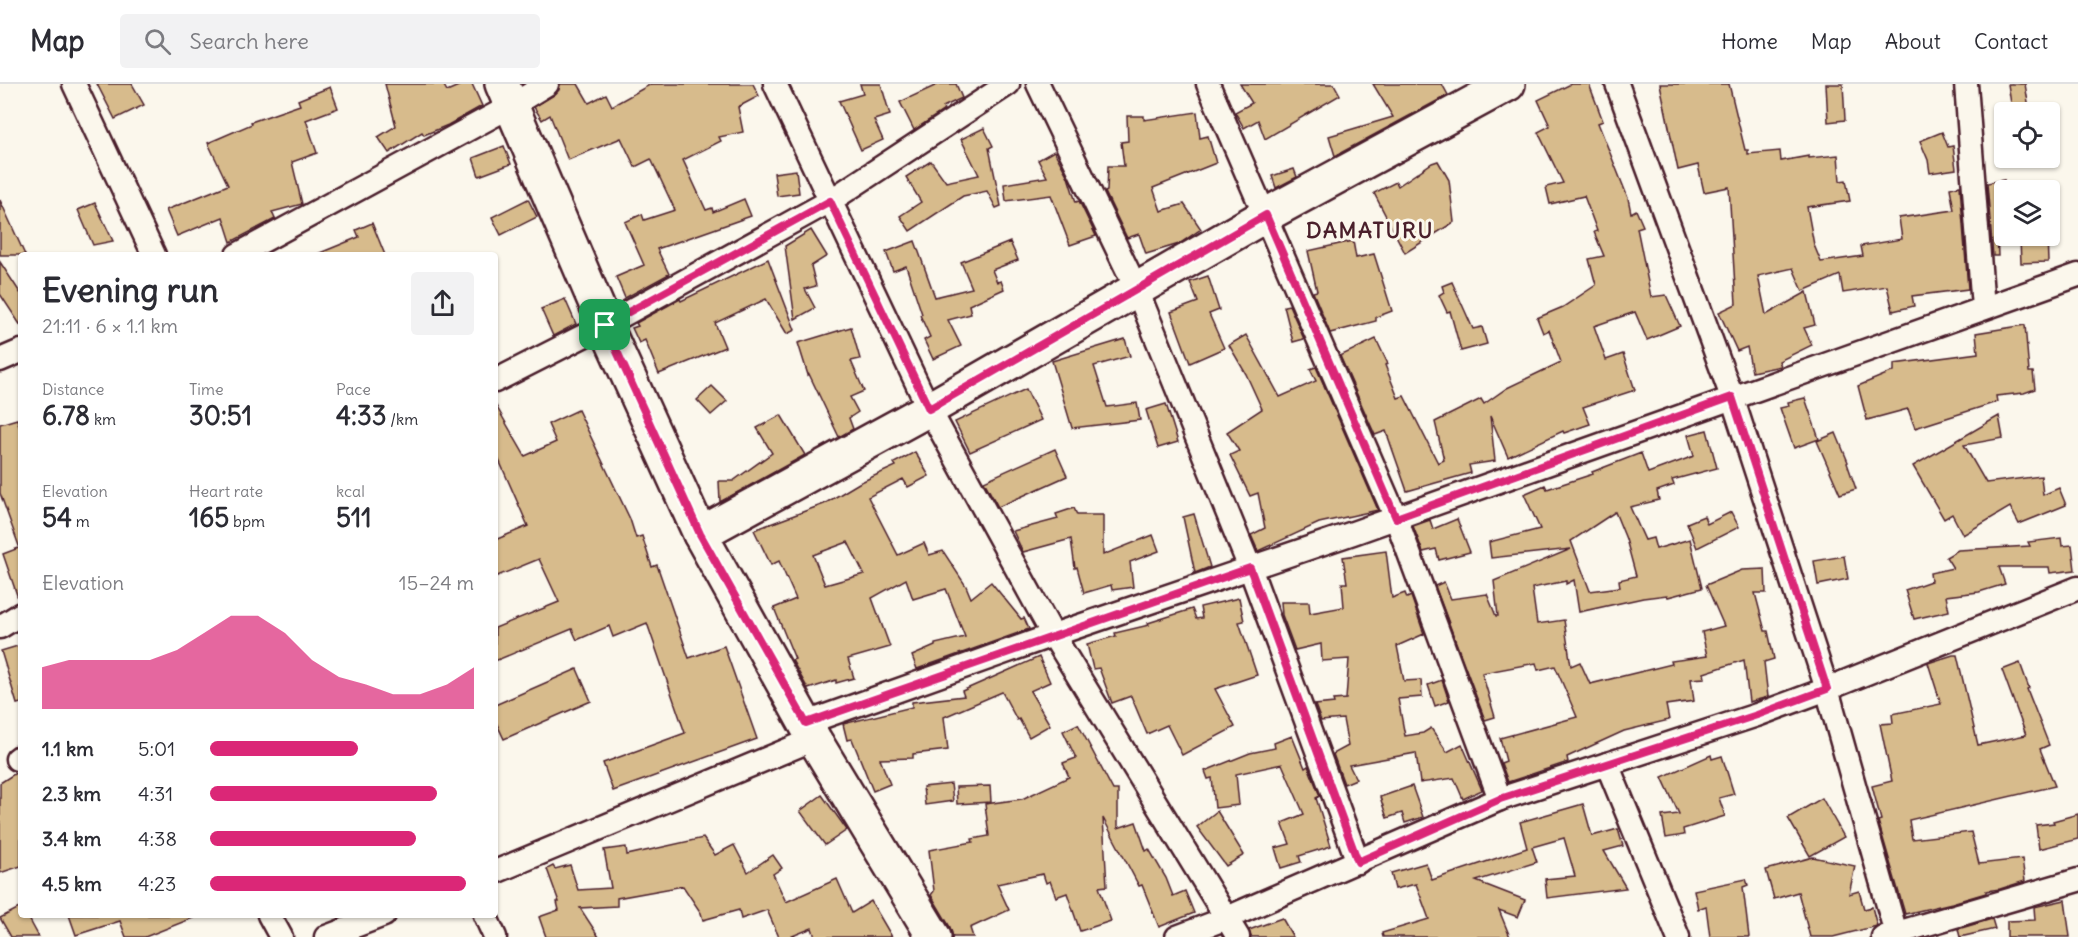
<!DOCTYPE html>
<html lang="en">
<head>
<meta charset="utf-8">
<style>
  body { margin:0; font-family:Delius,sans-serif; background:#f2f2f3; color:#2b2b33; height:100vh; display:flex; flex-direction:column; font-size:22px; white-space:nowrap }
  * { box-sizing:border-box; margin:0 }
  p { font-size:20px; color:#7c7c81 }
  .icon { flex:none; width:33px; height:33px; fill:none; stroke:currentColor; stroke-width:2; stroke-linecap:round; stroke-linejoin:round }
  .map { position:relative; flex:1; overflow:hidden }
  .side { position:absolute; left:18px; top:168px; width:480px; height:666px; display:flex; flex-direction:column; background:#fff; border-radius:6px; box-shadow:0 2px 4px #0004 }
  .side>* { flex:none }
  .buttons { position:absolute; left:1994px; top:18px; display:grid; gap:12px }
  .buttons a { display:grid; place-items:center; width:66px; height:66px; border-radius:6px; background:#fff; box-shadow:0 2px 4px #0004; font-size:30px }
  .pin { position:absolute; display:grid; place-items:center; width:51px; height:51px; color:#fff; margin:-26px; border-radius:12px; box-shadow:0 3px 9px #0006 }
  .round { display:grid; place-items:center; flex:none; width:63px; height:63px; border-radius:6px; background:#f2f2f3 }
  .overview { display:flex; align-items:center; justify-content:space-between; height:102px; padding:0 24px }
  h1 { font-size:33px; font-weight:700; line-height:45px }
  .stats { display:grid; grid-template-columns:repeat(3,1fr); gap:9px; height:102px; padding:6px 24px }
  .stats div { display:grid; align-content:center }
  .stats b { font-size:26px; font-weight:700 }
  .stats small { font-size:16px; font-weight:400 }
  .stats p { font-size:16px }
  .chart { height:168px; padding:12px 24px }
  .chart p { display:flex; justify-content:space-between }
  .chart svg { width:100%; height:108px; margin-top:6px; fill:#db2777; opacity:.7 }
  ul { padding:0 24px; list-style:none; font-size:20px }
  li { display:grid; grid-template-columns:96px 72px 1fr; align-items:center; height:45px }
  li i { height:15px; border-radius:8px; background:#db2777 }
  header { display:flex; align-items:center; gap:36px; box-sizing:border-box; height:84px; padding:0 30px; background:#fff; border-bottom:2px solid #e1e1e2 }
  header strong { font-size:28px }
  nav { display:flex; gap:33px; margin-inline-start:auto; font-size:21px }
  .search { width:420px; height:54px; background:#f2f2f3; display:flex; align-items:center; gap:15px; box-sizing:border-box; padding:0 21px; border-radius:6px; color:#7c7c81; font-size:22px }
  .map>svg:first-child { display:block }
  .building { fill:#d7bb8c; stroke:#4a1f2b; stroke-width:1.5; fill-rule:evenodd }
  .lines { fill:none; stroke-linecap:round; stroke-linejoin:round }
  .street-casing { stroke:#4a1f2b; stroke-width:27 }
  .secondary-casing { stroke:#4a1f2b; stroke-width:38 }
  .street { stroke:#fbf7ec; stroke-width:22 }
  .secondary { stroke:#fbf7ec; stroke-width:33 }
  .route-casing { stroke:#fff; stroke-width:12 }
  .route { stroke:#db2777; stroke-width:8 }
  .labels { text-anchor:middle; stroke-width:6; stroke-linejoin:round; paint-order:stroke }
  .district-label { font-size:22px; font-weight:bold; letter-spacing:1.5px; fill:#4a1f2b; stroke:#fbf7ec }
</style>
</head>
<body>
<header>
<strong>Map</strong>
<div class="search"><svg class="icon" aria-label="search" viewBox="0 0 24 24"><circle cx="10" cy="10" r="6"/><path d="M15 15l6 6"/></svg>Search here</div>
<nav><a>Home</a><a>Map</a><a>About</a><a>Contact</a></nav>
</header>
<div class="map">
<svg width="2078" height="853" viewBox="0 0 2078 853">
  <rect width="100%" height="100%" fill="#fbf7ec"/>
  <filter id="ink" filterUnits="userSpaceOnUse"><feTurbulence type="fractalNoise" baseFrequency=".0167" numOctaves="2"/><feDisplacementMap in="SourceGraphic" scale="12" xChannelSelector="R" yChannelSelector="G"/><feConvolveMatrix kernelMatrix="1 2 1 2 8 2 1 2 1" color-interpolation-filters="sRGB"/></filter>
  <g filter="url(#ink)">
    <!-- building -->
    <g class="building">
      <path d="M97,0H132L144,21L115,35Z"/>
      <path d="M385,0H443L447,7L463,0H472L482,22L448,41L424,51L422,48L389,69L378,53L396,42Z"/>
      <path d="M560,0H578L589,19L606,10L612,22L651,0H753L759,12L738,23L743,48L719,53L721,57L683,76L706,126L712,124L713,128L744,115L751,132L657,165L669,190L625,214L616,193L644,181L625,138L642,130L644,136L675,126L651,75L635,83L621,54L568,76L550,31L542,36L534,23L554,11L559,6Z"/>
      <path d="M860,0H881L890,31L874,36L883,56L861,66L839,17L863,10Z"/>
      <path d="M939,0H956L962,14L943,23L944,26L914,46L900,18Z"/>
      <path d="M1240,0H1334L1340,11L1265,55L1258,36L1244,44L1235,28L1252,19Z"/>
      <path d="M1373,0H1442L1448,11L1335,72L1329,52L1393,33Z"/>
      <path d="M1571,0H1589L1603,37L1598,39L1628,114L1631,129L1636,126L1643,142L1637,144L1651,213L1666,211L1680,242L1647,256L1635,228L1594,242L1606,276L1623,270L1635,306L1583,323L1590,340L1564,349L1563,347L1508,373L1490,332L1495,377L1469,381L1471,389L1407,407L1386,347L1375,351L1340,272L1376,255L1388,280L1385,281L1398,314L1404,312L1438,379L1444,376L1435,338L1481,315L1484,320L1507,304L1561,278L1549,246L1543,249L1537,234L1563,223L1596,201L1589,175L1604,172L1594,148L1597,147L1584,112L1550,120L1546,103L1563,99L1538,48L1550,42L1538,16Z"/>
      <path d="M1660,0H1729L1745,66H1748V70L1780,67L1781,77L1809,72V74L1838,71L1840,97L1846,96L1850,117L1807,123L1814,161L1821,178L1863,172L1861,162L1902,155L1899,134L1954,126L1950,104L1960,102L1968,205L1912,212L1914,222L1893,227L1887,202L1843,209L1840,191L1803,207L1793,184L1758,192L1766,231L1807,208L1815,241L1804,244L1812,261L1779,277L1781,282L1752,288L1747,263L1737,267L1719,228L1736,220L1729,103L1704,108L1698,81L1678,86Z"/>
      <path d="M1826,0H1843L1845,36L1828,38Z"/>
      <path d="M2008,0H2025L2029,24L2012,26Z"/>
      <path d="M330,3L338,24L306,36L317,69L292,78L302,120L272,128L275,135L231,158L223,133L177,152L166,126L228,101L208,59L252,40L251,38L300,21L298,16Z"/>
      <path d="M1197,28L1200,54L1208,52L1216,79L1153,104L1161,127L1184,120L1201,145L1179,160L1146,170L1139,150L1127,154L1105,108L1107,107L1108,82H1124L1121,58L1128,57L1127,32H1144V36Z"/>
      <path d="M984,44L993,62L989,64L1001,122L996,124L987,107L963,112L910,147L900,132L921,118L906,93L931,77L946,98L979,91L961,55Z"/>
      <path d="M1942,48L1948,63L1953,62L1956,85L1930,89L1928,76L1920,57Z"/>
      <path d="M504,62L511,80L479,92L473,74Z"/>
      <path d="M1054,67L1068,93L1076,118L1079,117L1096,152L1070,161L1051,111L1006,117L1004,100L1047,93L1038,76Z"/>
      <path d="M1438,77L1449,96L1454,138L1405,169L1374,109L1396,98L1398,102L1432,79Z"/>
      <path d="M1294,85L1297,93L1276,104L1272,92Z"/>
      <path d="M796,86L799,109L777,112L774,89Z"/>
      <path d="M2004,96V124L1996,125L1998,172H1993L1987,99Z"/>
      <path d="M528,115L537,133L501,151L492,133Z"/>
      <path d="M0,116L25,171H0Z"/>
      <path d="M95,119L113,157L93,161L78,126Z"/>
      <path d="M372,139L385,171H315L359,153L356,146Z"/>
      <path d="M811,146L827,172L811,182L816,202L805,205L815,224L795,235L785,162Z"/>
      <path d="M2047,152L2048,178L2021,179L2020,155Z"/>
      <path d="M915,157L935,213L972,204L961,178L1010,158L1018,176L992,186L997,198L1001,197L1004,205L969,221L971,230L948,236L961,262L933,275L924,256L930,253L920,231L922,230L906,182L893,187L886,168Z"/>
      <path d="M1353,157L1356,174L1374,170L1392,227L1376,233V237L1330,249L1313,208L1317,207L1308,167Z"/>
      <path d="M768,175L795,246L787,250L766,215L715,239L725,263L659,290L645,256L639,259L632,244L638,242L636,239L680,215L681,217Z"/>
      <path d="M0,178L21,210V242L0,210Z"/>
      <path d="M1208,192L1219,226L1209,230L1224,264L1190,279L1171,228L1198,218L1190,198Z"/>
      <path d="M1452,198L1473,245L1482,243L1487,260L1461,267L1450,227L1447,228L1439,211L1444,208L1442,202Z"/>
      <path d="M565,215L576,240L553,252L541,225Z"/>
      <path d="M1289,221L1304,255L1293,258L1284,222Z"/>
      <path d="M2025,241L2029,288H2033L2035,305L2024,309L1996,312L1997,318L1915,344L1908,325L1867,336L1858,302L1894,287V280L1978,269L1976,249Z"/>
      <path d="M851,243L860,275L851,277L864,307L850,313L858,328L849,334L853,345L839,353L809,290L808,291L798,259Z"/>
      <path d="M1246,251L1280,313L1316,297L1310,285L1316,283L1378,426L1319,439L1258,467L1251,451L1265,444L1258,409L1250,412L1230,371L1239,367L1227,348L1262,325L1246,290L1229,261Z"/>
      <path d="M1125,255L1130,272L1094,282L1107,323L1137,319L1140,336L1072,344L1052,277Z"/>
      <path d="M712,302L727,317L711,331L697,316Z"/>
      <path d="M1026,305L1041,336L970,368L955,338Z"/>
      <path d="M1805,314L1819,355L1794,364L1780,324L1789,322L1788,318Z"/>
      <path d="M495,320L525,372L556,358L548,340L578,326L630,435L636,454L642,452L652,483L657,481L689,574L724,562L757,655L613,707L603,679L685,649L647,539L613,553L609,542L577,556L572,545L495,577V544L559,518L539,475L495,493V456L528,442L495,367Z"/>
      <path d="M1166,320L1178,358L1158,364L1146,326Z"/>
      <path d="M781,331L805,371L720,418L719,397H733L772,369L757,344Z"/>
      <path d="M1999,332L2003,354L1964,361L1986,399L2041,392L2043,411L2059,404L2066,421L2019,440L2010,423L1963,451L1952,430L1944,435L1913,382Z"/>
      <path d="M17,335L21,348V461L19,462L0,409V340Z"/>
      <path d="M1707,346L1717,384L1672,396L1674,401L1657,407L1659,416L1630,423L1645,456L1653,454L1656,465L1690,455L1702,504L1668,513L1667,511L1643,514L1579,528L1574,496L1566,500V497L1532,504L1537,540L1564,536L1571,582L1580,578L1590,600L1672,580L1671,577L1707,572L1702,548L1724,542L1706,501L1742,486L1765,485L1766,509H1755L1765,547H1768L1774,575L1764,578L1768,613L1749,618L1744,576L1704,589L1705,594L1691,595L1694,617L1666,621L1669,636L1624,647L1567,673L1568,678L1508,698L1501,679L1506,677L1500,654L1577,633L1555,582L1538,586L1536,579L1482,589L1495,633L1485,636L1435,502L1444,498L1451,515L1487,510L1496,532H1498L1494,497L1571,465L1491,474L1489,458L1540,445L1524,410L1545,401L1547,405L1593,390L1592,388L1641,369L1648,389L1694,372L1688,351ZM1615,428L1626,455L1636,492L1619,496L1620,503L1590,507L1571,457Z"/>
      <path d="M1836,349L1848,378L1847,379L1856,405L1840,410L1817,357Z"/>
      <path d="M1055,365L1067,392L998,423L984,397Z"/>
      <path d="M915,368L929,392L908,403L903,395L868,413L898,471L924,459L929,471L943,467L966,502L971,514L991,498L1021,535L1024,534L1029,545L917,585L912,572L935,562V560L965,553L946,505L913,515L906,495L872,514L890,563L848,575L854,594L836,599V596L808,605L792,576L795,575L774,524L796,515L779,477L771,481L754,446L824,420L859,399L896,382L894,379ZM848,458L864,490L825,501L813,471Z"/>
      <path d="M1074,424L1077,431H1103V471L1153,451L1159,467L1130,478L1133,503L1112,506L1111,501L1084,509L1077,483L1075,484L1071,455L1023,468L1013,447L1058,435L1056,430Z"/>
      <path d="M1731,428L1739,443L1697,464L1687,439L1704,432L1707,440Z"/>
      <path d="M1194,430L1210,483L1195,489L1183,433Z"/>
      <path d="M1457,435L1470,468L1439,476L1436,465L1423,468L1413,442L1430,436L1433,445Z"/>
      <path d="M2061,454L2062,462L2072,461L2075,486L2050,489L2049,483H1999L2005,500L1979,508L1946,512L1949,527L1914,535L1905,506L1931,497L1930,489L1953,484L1946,473L1958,466L2030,462L2028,458Z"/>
      <path d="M21,463V514H18L3,470Z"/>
      <path d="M1386,467L1392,514L1405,509L1407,514L1411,512L1424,550L1397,562L1404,597L1421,596L1422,613L1398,615L1405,652L1423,649L1431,644L1447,668L1462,660L1482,706L1463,715L1454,694L1420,699L1416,669L1349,681L1356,695L1344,700L1333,670L1348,662L1343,635L1321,637L1315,621L1334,619L1333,616L1346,615L1349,575L1322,577L1321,560L1295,566L1282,531L1281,518H1309L1310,529L1344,523L1342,499H1347L1343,473Z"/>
      <path d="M1844,472L1848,495L1818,501L1814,477Z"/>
      <path d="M1239,514L1244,537L1239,538L1257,591L1215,605L1235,643L1182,671L1167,641L1147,650L1131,612L1112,619L1099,584L1093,585L1087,560L1116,552L1115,549L1149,541L1148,539L1192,525L1196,535L1202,534L1200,523Z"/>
      <path d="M21,561V619L17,620L1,567Z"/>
      <path d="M1953,571H1957L1978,661L2026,651L2002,586L2020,579L2029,604L2027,605L2049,661L2040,665L2055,702L1909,736L1912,755L1971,748L1979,780L2022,775L2025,797L2000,805L1986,807V809L1952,819L1905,830L1878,737L1881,736L1872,702L1892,697L1880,640L1893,639L1892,630L1941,620L1928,579Z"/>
      <path d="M1039,573L1050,598L1030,607L1050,641L1029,653L1019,635L1017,636L1002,608L944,633L948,666L913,670V674L880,675L890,700L873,707L852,655L847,656L843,640L912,623V618L964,612L962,607Z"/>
      <path d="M577,585L591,617L504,655L495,636V621Z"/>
      <path d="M1442,596L1449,617L1435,622L1428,601Z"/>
      <path d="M1078,640L1113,706H1118V744L1136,738L1146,767L1149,765L1166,794L1173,812L1185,807L1194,829L1159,843L1142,801L1139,802L1103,734L1107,802L1099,803L1111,837L1080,847L1067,809L1056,813L1050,797L1046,799L1043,790L997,800L1009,826L970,844L973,853H953L950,843L931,811L934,807L929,766L973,758L972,755L989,752L985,720L1022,715L1069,693L1063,679L1076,674L1063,647Z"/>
      <path d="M1292,652L1305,684L1308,682L1320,712L1316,714L1331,762L1299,772L1301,778L1281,784L1275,764L1290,760L1282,739L1304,730L1282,680L1236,690L1239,721L1215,724L1212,694L1208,695L1205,687L1250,669L1275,664L1274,659Z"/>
      <path d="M1711,671L1712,675L1722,672L1734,710L1719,714L1725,732L1683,745L1684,751L1666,754L1662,732L1679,730L1662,693Z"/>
      <path d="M17,688H21V782L0,789V699Z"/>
      <path d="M951,700L953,717L925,721L923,703Z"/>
      <path d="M990,702L991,718L957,720L956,703Z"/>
      <path d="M1412,702L1423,733L1405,739L1402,729L1387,734L1380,713Z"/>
      <path d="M822,711L847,746L825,761L800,727Z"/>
      <path d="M1822,714L1844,753L1810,772L1788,734Z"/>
      <path d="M1583,720L1592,752L1618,745L1623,762L1604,767L1626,804L1547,814L1545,795L1575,792L1564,754L1532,763L1537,778L1476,797L1525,816L1518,833L1499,826L1510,853H1383L1382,849L1429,835L1416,800L1395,805L1391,789L1426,779L1432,796L1527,764L1520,738Z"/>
      <path d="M1217,727L1244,771L1226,782L1197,743Z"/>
      <path d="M2078,730V755L2039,765L2036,741L2054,739L2053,737Z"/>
      <path d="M703,754L715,771L734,761L748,788L773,771L782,784L773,790L786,818L837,795L852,829L871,817L892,853H815L812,844L790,853H779L767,826L741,835L739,826L703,836L701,829L683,802L617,814V822L580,824L599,853H546L539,833L559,826L557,818H559L547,785L553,782L555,785L570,781L578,806L611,804L604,766L626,763L627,771Z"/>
      <path d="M1813,773L1855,782L1849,810L1859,807L1864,825L1872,823L1877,842L1833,853H1810L1798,808L1774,815L1766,786Z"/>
      <path d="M1746,795L1748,801L1743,803L1749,853H1710L1706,822L1698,825L1694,806Z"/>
      <path d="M2065,816L2070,853H2007V837L2035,836L2034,823Z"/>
      <path d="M21,823V831H27L39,853H11L0,834Z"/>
      <path d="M69,831H198V832L145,853H126L120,837L76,851Z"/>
      <path d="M1282,834L1293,853H1251L1249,846Z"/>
      <path d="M1992,835L1995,845L1960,853L1958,845Z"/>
    </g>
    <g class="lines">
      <defs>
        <g id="street">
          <path d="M74,0L154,171"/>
          <path d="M775,0L929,325L1053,551L1238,853"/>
          <path d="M1038,0L1137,206L1250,484L1358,778"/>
          <path d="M1208,0L1396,434L1500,715"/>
          <path d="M1617,0L1732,313L1827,605L1897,853"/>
          <path d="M1966,0L1983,224"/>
          <path d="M237,171L511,22L547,0"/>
          <path d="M0,276L21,267"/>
          <path d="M495,297L605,241L830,117L1008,0"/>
          <path d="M0,543L21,530"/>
          <path d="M806,639L1053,551L1353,449L2078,191"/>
          <path d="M17,675L21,672"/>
          <path d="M1607,680L1678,853"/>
          <path d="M495,788L814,655"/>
          <path d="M269,831L281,853"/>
          <path d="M485,831L495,853"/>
          <path d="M326,853L384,831"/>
          <path d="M1177,853L1227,834L1500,715L1757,631L1827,605L2078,504"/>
          <path d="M1883,853L2078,796"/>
        </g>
        <g id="secondary">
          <path d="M502,0L605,241L700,450L814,655L934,853"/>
          <path d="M700,450L929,325L1266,131L1508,0"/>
        </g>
      </defs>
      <!-- street casing -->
      <use href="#street" class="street-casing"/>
      <!-- secondary casing -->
      <use href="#secondary" class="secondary-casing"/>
      <!-- street -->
      <use href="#street" class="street"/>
      <!-- secondary -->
      <use href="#secondary" class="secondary"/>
    </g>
  </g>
  <g class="lines" filter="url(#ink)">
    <defs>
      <path id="route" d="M830,117L929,325L1266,131L1396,434L1732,313L1827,605L1757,631L1500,715L1358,778L1250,484L806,639L700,450L605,241Z"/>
    </defs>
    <!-- route casing -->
    <use href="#route" class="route-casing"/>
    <!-- route -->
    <use href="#route" class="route"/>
  </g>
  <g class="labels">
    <!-- district labels -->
    <g class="district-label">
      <text x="1370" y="154">DAMATURU</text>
    </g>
  </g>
</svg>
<div class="buttons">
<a><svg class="icon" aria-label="locate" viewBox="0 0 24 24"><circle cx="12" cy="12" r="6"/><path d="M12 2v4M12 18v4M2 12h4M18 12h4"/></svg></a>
<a><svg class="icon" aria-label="layers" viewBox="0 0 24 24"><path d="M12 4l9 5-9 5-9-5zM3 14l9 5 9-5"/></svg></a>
</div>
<div class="pin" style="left:605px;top:241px;background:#1e9e55"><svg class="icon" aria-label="arrive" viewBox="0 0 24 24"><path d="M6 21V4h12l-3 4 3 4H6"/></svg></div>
<section class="side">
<div class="overview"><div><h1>Evening run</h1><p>21:11 · 6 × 1.1 km</p></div><a class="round"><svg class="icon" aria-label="share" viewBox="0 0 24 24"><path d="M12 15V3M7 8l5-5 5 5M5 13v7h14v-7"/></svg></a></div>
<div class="stats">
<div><p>Distance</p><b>6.78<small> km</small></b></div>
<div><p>Time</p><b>30:51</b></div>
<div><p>Pace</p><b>4:33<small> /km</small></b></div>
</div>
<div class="stats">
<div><p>Elevation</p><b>54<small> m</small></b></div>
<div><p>Heart rate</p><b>165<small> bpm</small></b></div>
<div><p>kcal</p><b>511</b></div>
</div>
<div class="chart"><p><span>Elevation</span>15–24 m</p>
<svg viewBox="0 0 160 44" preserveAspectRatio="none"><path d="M0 44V27L10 24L20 24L30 24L40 24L50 20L60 13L70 6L80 6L90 13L100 24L110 31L120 34L130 38L140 38L150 34L160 27V44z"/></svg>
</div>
<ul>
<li><b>1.1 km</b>5:01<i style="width:56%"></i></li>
<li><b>2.3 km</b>4:31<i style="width:86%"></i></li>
<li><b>3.4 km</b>4:38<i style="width:78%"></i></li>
<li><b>4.5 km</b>4:23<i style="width:97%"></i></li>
</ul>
</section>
</div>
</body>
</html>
